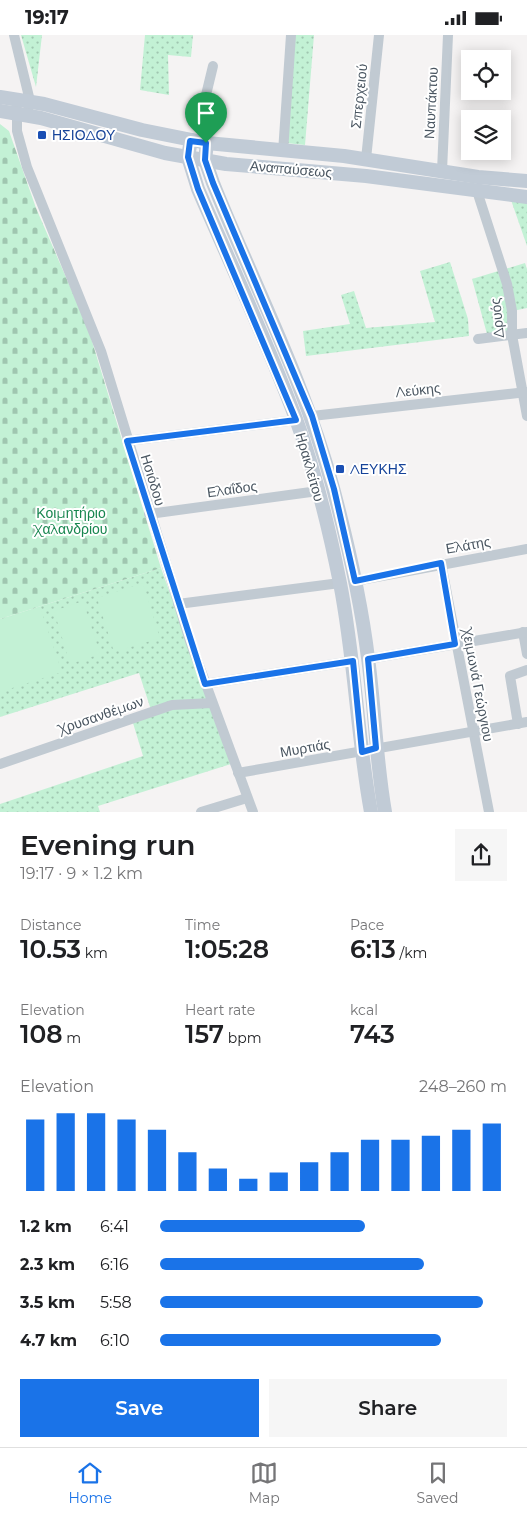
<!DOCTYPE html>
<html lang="en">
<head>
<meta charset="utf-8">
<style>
  body { margin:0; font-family:Montserrat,sans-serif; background:#f6f6f6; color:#202124; height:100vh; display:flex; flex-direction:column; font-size:19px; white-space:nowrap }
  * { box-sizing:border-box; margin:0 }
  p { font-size:16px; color:#757577 }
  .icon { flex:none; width:28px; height:28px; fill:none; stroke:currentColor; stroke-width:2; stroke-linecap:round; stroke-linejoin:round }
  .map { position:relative; height:777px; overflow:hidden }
  .sheet { display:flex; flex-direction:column; background:#fff; flex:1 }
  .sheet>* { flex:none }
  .buttons { position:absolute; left:461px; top:15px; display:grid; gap:10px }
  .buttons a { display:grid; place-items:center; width:50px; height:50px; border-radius:0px; background:#fff; box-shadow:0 2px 12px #0003; font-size:25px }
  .pin { position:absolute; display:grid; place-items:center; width:42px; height:42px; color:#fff; margin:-51px -21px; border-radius:50% 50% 50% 0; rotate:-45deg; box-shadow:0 0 5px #0007 }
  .pin .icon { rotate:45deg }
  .round { display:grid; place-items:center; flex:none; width:52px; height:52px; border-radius:0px; background:#f6f6f6 }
  .summary { display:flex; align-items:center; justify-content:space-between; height:85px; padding:0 20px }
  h1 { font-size:28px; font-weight:600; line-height:38px }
  .figures { display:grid; grid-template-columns:repeat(3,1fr); gap:8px; height:85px; padding:5px 20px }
  .figures div { display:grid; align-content:center }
  .figures b { font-size:25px; font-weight:600 }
  .figures small { font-size:14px; font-weight:400 }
  .figures p { font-size:14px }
  .chart { height:140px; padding:10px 20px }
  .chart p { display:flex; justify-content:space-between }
  .chart svg { width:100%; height:90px; margin-top:5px; stroke:#1a73e8; stroke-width:6 }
  .action { display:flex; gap:10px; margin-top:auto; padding:10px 20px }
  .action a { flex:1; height:58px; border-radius:0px; background:#1a73e8; color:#fff; font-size:20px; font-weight:600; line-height:58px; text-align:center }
  .action a+a { background:#f6f6f6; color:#202124 }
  ul { padding:0 20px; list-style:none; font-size:16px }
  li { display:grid; grid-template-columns:80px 60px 1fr; align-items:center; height:38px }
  li i { height:12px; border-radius:6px; background:#1a73e8 }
  .status { display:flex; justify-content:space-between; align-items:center; height:35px; padding:0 25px; background:#fff; direction:ltr }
  .status svg { height:14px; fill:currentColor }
  .tab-bar { display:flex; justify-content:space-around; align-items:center; height:70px; border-top:1px solid #e0e0e0; background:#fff; font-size:14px; color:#757577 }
  .tab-bar a { display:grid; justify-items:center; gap:2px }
  .tab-bar .active { color:#1a73e8 }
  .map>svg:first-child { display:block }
  .grass { fill:url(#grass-dots) }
  .cemetery { fill:url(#cemetery-stones) }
  .garden { fill:#c3f1d5 }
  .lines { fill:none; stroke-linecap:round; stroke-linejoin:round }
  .minor { stroke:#c1cad2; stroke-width:10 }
  .secondary { stroke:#c1cbd6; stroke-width:14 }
  .route-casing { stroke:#fff; stroke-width:10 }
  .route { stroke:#1a73e8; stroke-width:6 }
  .transit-dot { fill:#1a4fb4; stroke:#fff; stroke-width:2 }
  .labels { text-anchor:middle; stroke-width:4; stroke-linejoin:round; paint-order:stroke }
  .street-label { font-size:14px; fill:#4a5661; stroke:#fff }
  .transit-label { font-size:14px; fill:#164399; stroke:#fff; text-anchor:start }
  .park-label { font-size:14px; fill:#17864f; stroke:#fff }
</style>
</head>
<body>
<div class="status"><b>19:17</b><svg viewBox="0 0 49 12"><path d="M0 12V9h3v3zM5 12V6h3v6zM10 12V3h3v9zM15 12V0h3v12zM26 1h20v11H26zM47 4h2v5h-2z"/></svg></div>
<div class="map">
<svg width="527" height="777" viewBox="0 0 527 777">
  <defs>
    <pattern id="grass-dots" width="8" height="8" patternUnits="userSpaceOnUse" patternTransform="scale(1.25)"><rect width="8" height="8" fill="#c3f1d5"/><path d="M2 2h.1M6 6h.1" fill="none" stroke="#a0c6b0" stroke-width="1.8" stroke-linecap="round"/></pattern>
    <pattern id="cemetery-stones" width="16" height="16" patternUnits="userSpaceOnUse" patternTransform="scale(1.25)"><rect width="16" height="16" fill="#c3f1d5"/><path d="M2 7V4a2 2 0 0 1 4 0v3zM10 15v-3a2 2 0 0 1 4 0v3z" fill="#a0c6b0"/></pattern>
  </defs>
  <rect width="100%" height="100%" fill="#f5f3f3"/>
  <!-- grass -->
  <g class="grass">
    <path d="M21,0H42L36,52Z"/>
    <path d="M145,0H193L191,22L168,20L169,60L140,55Z"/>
    <path d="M294,0H314L305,110L286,108Z"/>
    <path d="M511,165L527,166V211Z"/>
    <path d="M450,227L468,284L469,301L306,321L303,296L350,289L341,260L354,256L366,293L435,287L420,236Z"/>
    <path d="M525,228L527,234V273L508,277L507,297L487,299L472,244Z"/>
    <path d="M161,533L231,729L98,771L100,777H0V769L143,721L133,688L153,681L139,638L0,682V584Z"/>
  </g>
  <!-- cemetery -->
  <path class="cemetery" d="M0,89L9,96L36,173L88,293L161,533L0,584Z"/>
  <!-- garden -->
  <g class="garden">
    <path d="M143,548L160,603L114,617L97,563Z"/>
    <path d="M83,566L100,619L70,629L54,576Z"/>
    <path d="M40,572L62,637L0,657V585Z"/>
  </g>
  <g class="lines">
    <!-- minor -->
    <g class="minor">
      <path d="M14,0L30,66L29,72"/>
      <path d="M17,74V96L27,132L101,316L190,606L253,777"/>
      <path d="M207,108L205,64L213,31"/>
      <path d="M283,117L291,0"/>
      <path d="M366,124L379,0"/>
      <path d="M442,136L448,0"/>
      <path d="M477,156L507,249L512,276V300L527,381"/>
      <path d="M478,304L527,298"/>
      <path d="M312,381L527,357"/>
      <path d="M127,406L296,385"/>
      <path d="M149,479L318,456"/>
      <path d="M441,528L489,777"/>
      <path d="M355,546L527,514"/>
      <path d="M178,569L340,548"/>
      <path d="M523,597L527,619"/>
      <path d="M368,624L527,597"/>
      <path d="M205,649L353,626"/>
      <path d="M518,689L510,641L527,635"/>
      <path d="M0,729L172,670L212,668"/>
      <path d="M238,738L527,687"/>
      <path d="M201,777L247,763"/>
    </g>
    <!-- secondary -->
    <g class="secondary">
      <path d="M0,62L44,69L142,95L207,108L344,121L478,142L527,146"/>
      <path d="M0,76L41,83L165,118L226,129L366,141L527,162"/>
      <path d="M191,105L188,122L198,154C231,230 267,306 296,384C315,436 329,493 340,548C355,624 357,701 371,777"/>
      <path d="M207,108L205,125L213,148C254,250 305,348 333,453C348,509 361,566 368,623C375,675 376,726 385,777"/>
    </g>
  </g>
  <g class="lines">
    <defs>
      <path id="route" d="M190,106L206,108L205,125L213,148L312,381L334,454L355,546L441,528L455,609L368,624L376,713L362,717L353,626L205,649L127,406L296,385L198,154L188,122Z"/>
    </defs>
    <!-- route casing -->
    <use href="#route" class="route-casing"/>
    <!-- route -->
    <use href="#route" class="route"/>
  </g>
  <!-- markers -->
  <g class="transit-dot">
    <rect x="37" y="95" width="10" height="10" rx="2.5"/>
    <rect x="335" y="429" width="10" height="10" rx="2.5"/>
  </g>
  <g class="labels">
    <!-- street labels -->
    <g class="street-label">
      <text transform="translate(359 61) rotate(-84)" y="5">Σπερχειού</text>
      <text transform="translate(431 68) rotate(-87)" y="5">Ναυπάκτου</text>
      <text transform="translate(291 134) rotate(5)" y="5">Αναπαύσεως</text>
      <text transform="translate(497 283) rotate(-96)" y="5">Δρυός</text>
      <text transform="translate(418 355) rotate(-6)" y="5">Λεύκης</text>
      <text transform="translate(310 432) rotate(74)" y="5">Ηρακλείτου</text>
      <text transform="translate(153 445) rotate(73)" y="5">Ησιόδου</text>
      <text transform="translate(232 454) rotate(-8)" y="5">Ελαΐδος</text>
      <text transform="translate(468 510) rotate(-10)" y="5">Ελάτης</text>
      <text transform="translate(478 650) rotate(79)" y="5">Χειμωνά Γεώργιου</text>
      <text transform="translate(101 680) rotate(-19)" y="5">Χρυσανθέμων</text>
      <text transform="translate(305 713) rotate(-10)" y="5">Μυρτιάς</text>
    </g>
    <!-- transit labels -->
    <g class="transit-label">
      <text x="52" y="105">ΗΣΙΟΔΟΥ</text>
      <text x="350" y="439">ΛΕΥΚΗΣ</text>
    </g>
    <!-- park labels -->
    <g class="park-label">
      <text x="71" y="483">Κοιμητήριο<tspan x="71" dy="16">Χαλανδρίου</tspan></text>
    </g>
  </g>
</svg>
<div class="buttons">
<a><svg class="icon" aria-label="locate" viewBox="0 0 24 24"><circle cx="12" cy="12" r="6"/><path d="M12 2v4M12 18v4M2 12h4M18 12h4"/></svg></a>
<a><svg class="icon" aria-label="layers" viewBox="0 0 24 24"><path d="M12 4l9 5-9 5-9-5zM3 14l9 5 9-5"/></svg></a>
</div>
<div class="pin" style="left:206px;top:108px;background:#1e9e55"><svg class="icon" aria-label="arrive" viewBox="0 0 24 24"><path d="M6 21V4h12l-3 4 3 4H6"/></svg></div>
</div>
<section class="sheet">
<div class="summary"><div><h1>Evening run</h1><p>19:17 · 9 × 1.2 km</p></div><a class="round"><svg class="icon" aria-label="share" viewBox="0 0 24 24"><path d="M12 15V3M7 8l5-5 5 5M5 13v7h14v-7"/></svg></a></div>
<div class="figures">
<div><p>Distance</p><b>10.53<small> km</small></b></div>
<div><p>Time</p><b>1:05:28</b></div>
<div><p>Pace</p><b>6:13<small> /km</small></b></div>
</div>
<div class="figures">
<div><p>Elevation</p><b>108<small> m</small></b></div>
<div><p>Heart rate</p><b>157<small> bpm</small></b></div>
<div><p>kcal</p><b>743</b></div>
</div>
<div class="chart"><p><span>Elevation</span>248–260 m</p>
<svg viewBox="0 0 160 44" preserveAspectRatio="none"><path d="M5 44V9M15 44V6M25 44V6M35 44V9M45 44V14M55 44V25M65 44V33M75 44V38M85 44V35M95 44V30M105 44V25M115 44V19M125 44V19M135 44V17M145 44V14M155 44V11"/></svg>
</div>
<ul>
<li><b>1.2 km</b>6:41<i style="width:59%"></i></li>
<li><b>2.3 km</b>6:16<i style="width:76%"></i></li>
<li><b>3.5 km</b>5:58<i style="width:93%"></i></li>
<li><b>4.7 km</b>6:10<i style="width:81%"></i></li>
</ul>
<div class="action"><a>Save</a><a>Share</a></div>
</section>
<nav class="tab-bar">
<a class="active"><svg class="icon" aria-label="home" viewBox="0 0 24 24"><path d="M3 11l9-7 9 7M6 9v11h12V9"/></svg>Home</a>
<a><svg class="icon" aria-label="map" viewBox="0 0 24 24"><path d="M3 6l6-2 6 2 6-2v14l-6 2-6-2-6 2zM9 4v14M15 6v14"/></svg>Map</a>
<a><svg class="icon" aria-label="saved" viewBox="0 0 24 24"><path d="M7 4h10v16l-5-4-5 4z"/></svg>Saved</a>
</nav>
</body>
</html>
